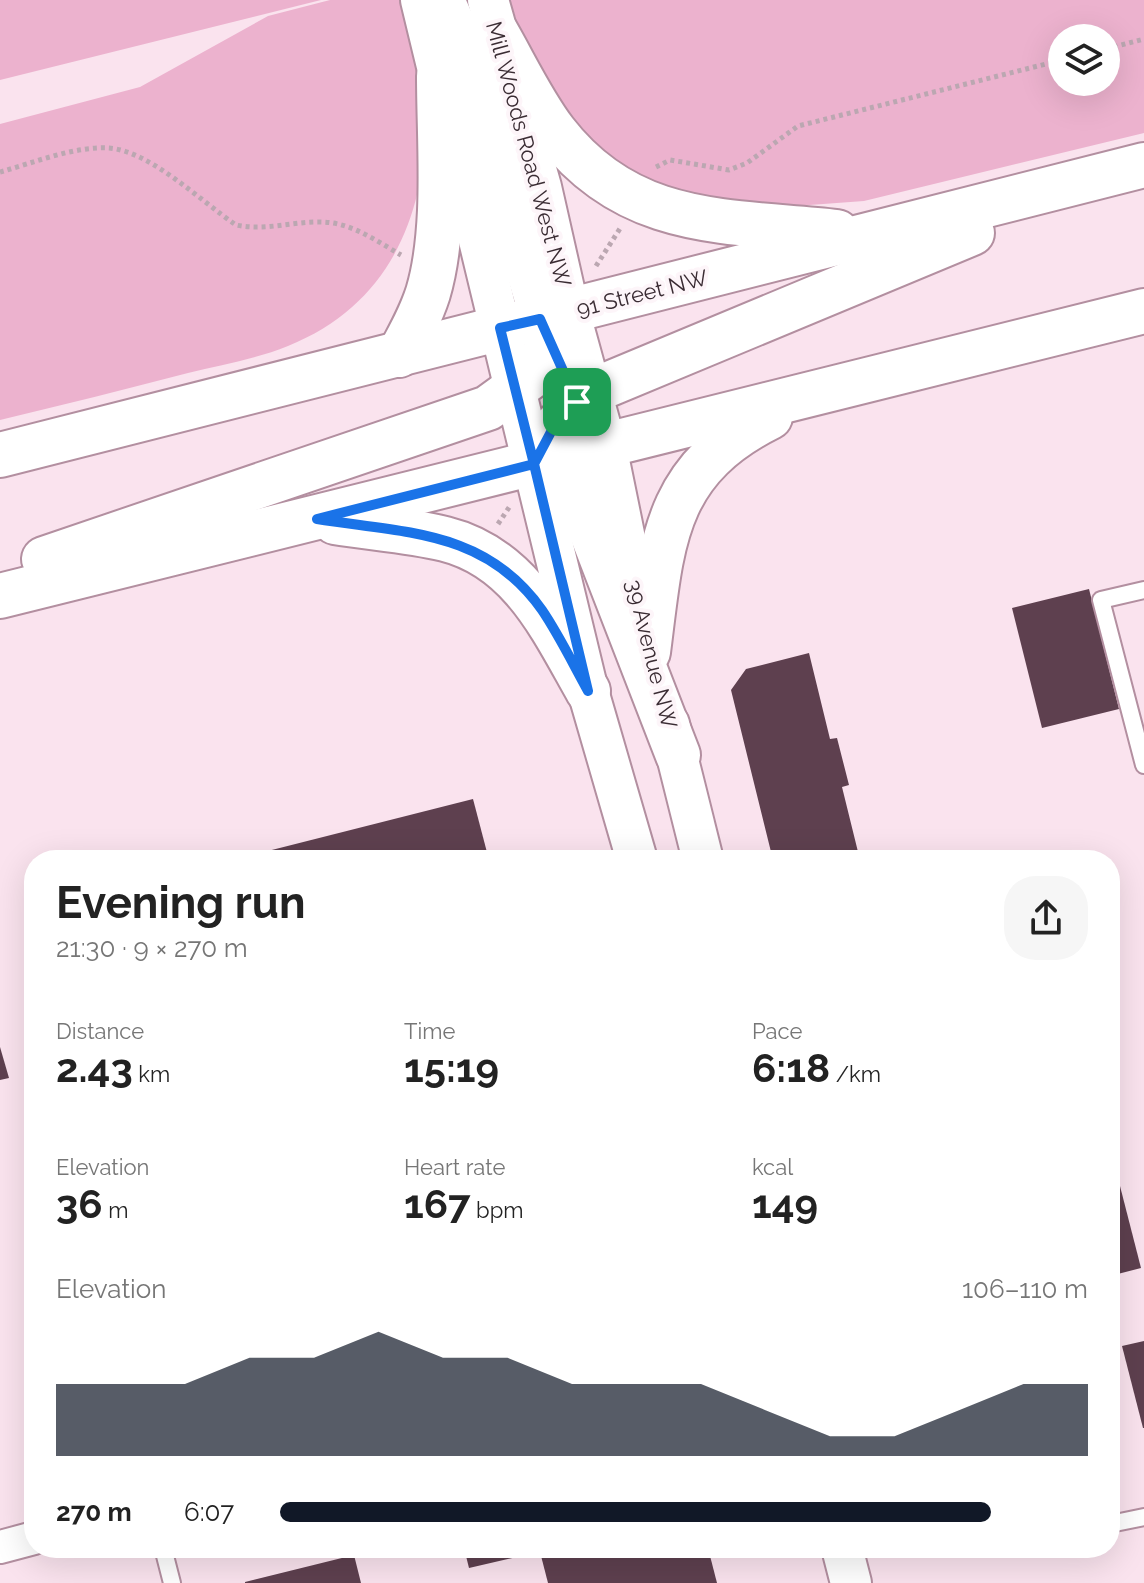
<!DOCTYPE html>
<html lang="en">
<head>
<meta charset="utf-8">
<style>
  body { margin:0; font-family:Raleway,sans-serif; background:#f6f6f6; color:#222; height:100vh; display:flex; flex-direction:column; font-size:30px; white-space:nowrap }
  * { box-sizing:border-box; margin:0 }
  p { font-size:26px; color:#767676 }
  .icon { flex:none; width:44px; height:44px; fill:none; stroke:currentColor; stroke-width:2; stroke-linecap:round; stroke-linejoin:round }
  .map { position:relative; flex:1; overflow:hidden }
  .sheet { position:absolute; left:24px; top:850px; width:1096px; height:708px; display:flex; flex-direction:column; background:#fff; border-radius:32px; box-shadow:0 8px 32px #0002 }
  .sheet>* { flex:none }
  .fabs { position:absolute; left:1048px; top:24px; display:grid; gap:16px }
  .fabs a { display:grid; place-items:center; width:72px; height:72px; border-radius:50%; background:#fff; box-shadow:0 8px 32px #0002; font-size:40px }
  .pin { position:absolute; display:grid; place-items:center; width:68px; height:68px; color:#fff; margin:-34px; border-radius:16px; box-shadow:0 4px 12px #0006 }
  .round { display:grid; place-items:center; flex:none; width:84px; height:84px; border-radius:32px; background:#f6f6f6 }
  .summary { display:flex; align-items:center; justify-content:space-between; height:136px; padding:0 32px }
  h1 { font-size:44px; font-weight:700; line-height:60px }
  .figures { display:grid; grid-template-columns:repeat(3,1fr); gap:12px; height:136px; padding:8px 32px }
  .figures div { display:grid; align-content:center }
  .figures b { font-size:40px; font-weight:700 }
  .figures small { font-size:22px; font-weight:400 }
  .figures p { font-size:22px }
  .chart { height:224px; padding:16px 32px }
  .chart p { display:flex; justify-content:space-between }
  .chart svg { width:100%; height:144px; margin-top:8px; fill:#111827; opacity:.7 }
  ul { padding:0 32px; list-style:none; font-size:26px }
  li { display:grid; grid-template-columns:128px 96px 1fr; align-items:center; height:60px }
  li i { height:20px; border-radius:10px; background:#111827 }
  .map>svg:first-child { display:block }
  .green { fill:#ecb2ce; fill-rule:evenodd }
  .building { fill:#5e404f }
  .lines { fill:none; stroke-linecap:round; stroke-linejoin:round }
  .service-casing { stroke:#b38fa0; stroke-width:20 }
  .minor-casing { stroke:#b38fa0; stroke-width:36 }
  .tertiary-casing { stroke:#b38fa0; stroke-width:44 }
  .secondary-casing { stroke:#b38fa0; stroke-width:48 }
  .path { stroke:#bba7b1; stroke-width:5; stroke-dasharray:4 4; stroke-linecap:butt }
  .service { stroke:#fff; stroke-width:16 }
  .minor { stroke:#fff; stroke-width:32 }
  .tertiary { stroke:#fff; stroke-width:40 }
  .secondary { stroke:#fff; stroke-width:44 }
  .route-casing { stroke:#fff; stroke-width:16 }
  .route { stroke:#1a73e8; stroke-width:10 }
  .labels { text-anchor:middle; stroke-width:8; stroke-linejoin:round; paint-order:stroke }
  .street-label { font-size:22px; fill:#3a2c33; stroke:#fdf5f9 }
</style>
</head>
<body>
<div class="map">
<svg width="1144" height="1583" viewBox="0 0 1144 1583">
  <rect width="100%" height="100%" fill="#fae3ee"/>
  <!-- green -->
  <g class="green">
    <path d="M0,0H321L0,80Z"/>
    <path d="M330,0H406C411,25 421,51 423,77C435,192 402,300 288,346C256,359 221,365 188,373C126,389 63,405 0,420V124L140,87L268,16Z"/>
    <path d="M510,0H1144V133L864,201L742,210L630,175L580,135L523,41ZM1062,38H1106V82H1062Z"/>
  </g>
  <!-- building -->
  <g class="building">
    <path d="M1089,589L1119,709L1042,728L1012,608Z"/>
    <path d="M809,653L830,739L837,738L849,785L842,787L860,860H773L731,690L746,669Z"/>
    <path d="M473,799L489,860H236V859Z"/>
    <path d="M0,1047L9,1078L0,1080Z"/>
    <path d="M1110,1147L1141,1268L1110,1276Z"/>
    <path d="M1144,1341V1428H1143L1122,1346Z"/>
    <path d="M464,1548H528L530,1554L469,1568Z"/>
    <path d="M539,1548H708L717,1583H548Z"/>
    <path d="M354,1555L361,1583H245V1582Z"/>
  </g>
  <g class="lines">
    <defs>
      <g id="service">
        <path d="M1144,590L1101,600L1144,765"/>
        <path d="M1110,1519L1115,1523L1144,1517"/>
        <path d="M163,1548L172,1583"/>
      </g>
      <path id="minor" d="M0,1547L34,1538"/>
      <g id="tertiary">
        <path d="M421,0L588,691L637,860"/>
        <path d="M488,0L541,187L569,311L606,446L644,632"/>
        <path d="M669,724L703,860"/>
        <path d="M842,1548L851,1583"/>
      </g>
      <g id="secondary">
        <path d="M442,0L465,52L550,344"/>
        <path d="M496,32C515,65 532,102 555,132C630,229 727,220 837,232"/>
        <path d="M399,355C410,335 421,315 428,293C447,229 439,144 439,76"/>
        <path d="M552,430L678,755"/>
        <path d="M0,455L1144,165"/>
        <path d="M534,464L552,430L590,392L972,233"/>
        <path d="M335,522C371,528 409,530 445,539C521,558 552,628 588,691"/>
        <path d="M44,559L488,408L532,376L569,311"/>
        <path d="M0,596L1144,311"/>
        <path d="M648,652C662,544 662,471 770,417"/>
      </g>
    </defs>
    <!-- service casing -->
    <use href="#service" class="service-casing"/>
    <!-- minor casing -->
    <use href="#minor" class="minor-casing"/>
    <!-- tertiary casing -->
    <use href="#tertiary" class="tertiary-casing"/>
    <!-- secondary casing -->
    <use href="#secondary" class="secondary-casing"/>
    <!-- path -->
    <g class="path">
      <path d="M1106,49L1144,39"/>
      <path d="M656,167L670,160L729,170L747,163L798,126L1062,60"/>
      <path d="M0,172C33,163 74,146 109,148C150,151 202,202 236,225C264,231 290,222 318,222C349,221 375,240 401,255"/>
      <path d="M596,266L621,227"/>
      <path d="M498,524L510,506"/>
    </g>
    <!-- service -->
    <use href="#service" class="service"/>
    <!-- minor -->
    <use href="#minor" class="minor"/>
    <!-- tertiary -->
    <use href="#tertiary" class="tertiary"/>
    <!-- secondary -->
    <use href="#secondary" class="secondary"/>
  </g>
  <g class="lines">
    <defs>
      <path id="route" d="M577,402L540,319L500,328L534,464L317,519C405,533 486,530 542,610C559,635 573,664 588,691L534,464L552,430L577,402"/>
    </defs>
    <!-- route casing -->
    <use href="#route" class="route-casing"/>
    <!-- route -->
    <use href="#route" class="route"/>
  </g>
  <g class="labels">
    <!-- street labels -->
    <g class="street-label">
      <text transform="translate(529 154) rotate(75)" y="8">Mill Woods Road West NW</text>
      <text transform="translate(642 293) rotate(-14)" y="8">91 Street NW</text>
      <text transform="translate(652 654) rotate(76)" y="8">39 Avenue NW</text>
    </g>
  </g>
</svg>
<div class="fabs">
<a><svg class="icon" aria-label="layers" viewBox="0 0 24 24"><path d="M12 4l9 5-9 5-9-5zM3 14l9 5 9-5"/></svg></a>
</div>
<div class="pin" style="left:577px;top:402px;background:#1e9e55"><svg class="icon" aria-label="arrive" viewBox="0 0 24 24"><path d="M6 21V4h12l-3 4 3 4H6"/></svg></div>
<section class="sheet">
<div class="summary"><div><h1>Evening run</h1><p>21:30 · 9 × 270 m</p></div><a class="round"><svg class="icon" aria-label="share" viewBox="0 0 24 24"><path d="M12 15V3M7 8l5-5 5 5M5 13v7h14v-7"/></svg></a></div>
<div class="figures">
<div><p>Distance</p><b>2.43<small> km</small></b></div>
<div><p>Time</p><b>15:19</b></div>
<div><p>Pace</p><b>6:18<small> /km</small></b></div>
</div>
<div class="figures">
<div><p>Elevation</p><b>36<small> m</small></b></div>
<div><p>Heart rate</p><b>167<small> bpm</small></b></div>
<div><p>kcal</p><b>149</b></div>
</div>
<div class="chart"><p><span>Elevation</span>106–110 m</p>
<svg viewBox="0 0 160 44" preserveAspectRatio="none"><path d="M0 44V22L10 22L20 22L30 14L40 14L50 6L60 14L70 14L80 22L90 22L100 22L110 30L120 38L130 38L140 30L150 22L160 22V44z"/></svg>
</div>
<ul>
<li><b>270 m</b>6:07<i style="width:88%"></i></li>
</ul>
</section>
</div>
</body>
</html>
